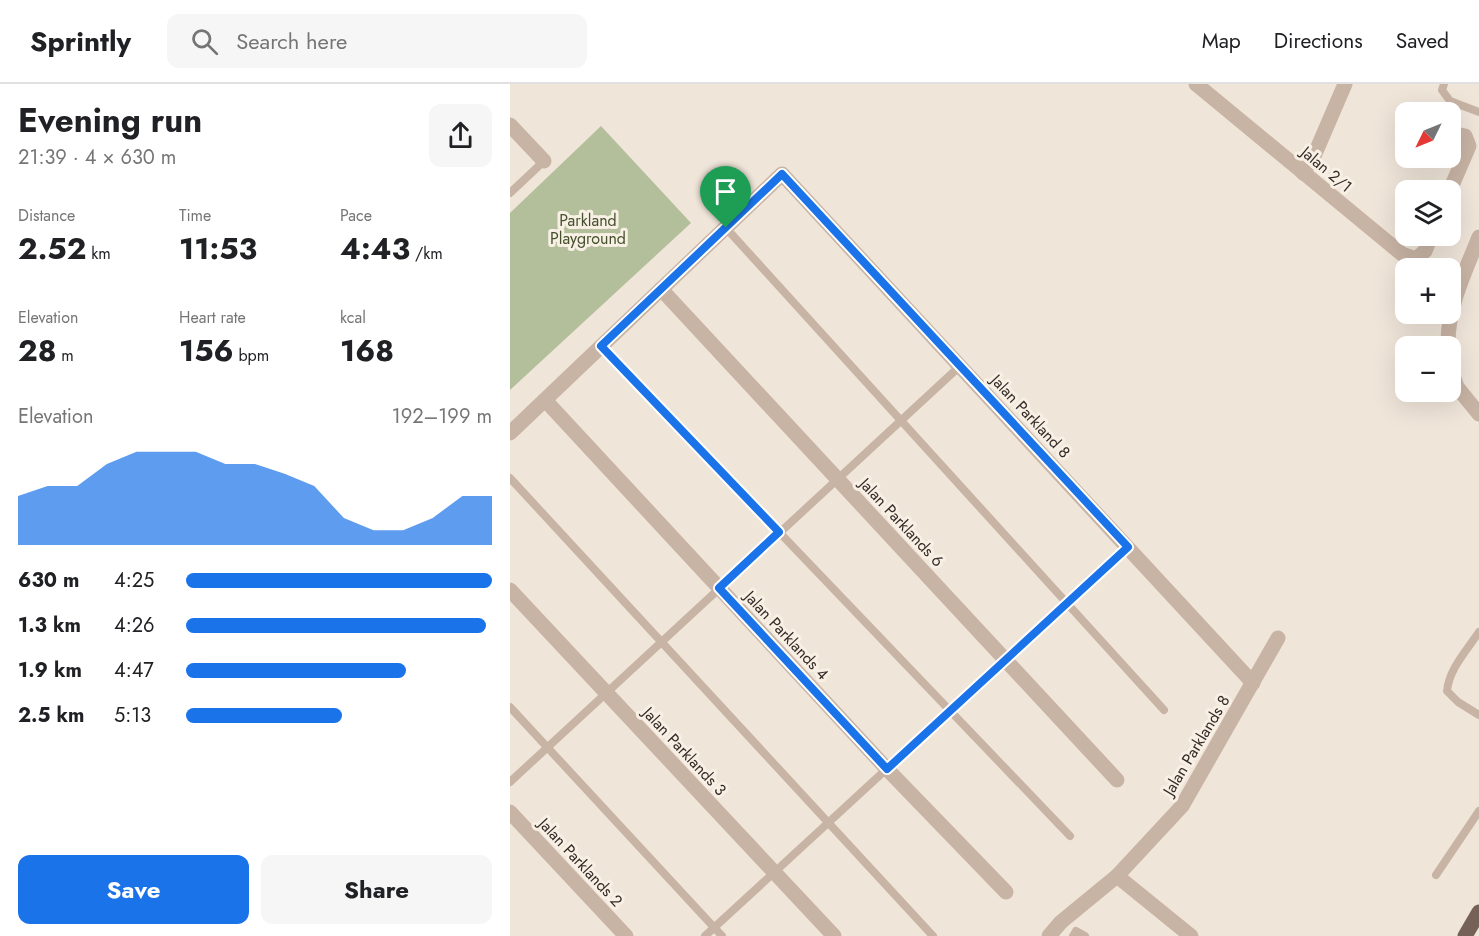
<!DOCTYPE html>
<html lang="en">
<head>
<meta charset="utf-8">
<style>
  body { margin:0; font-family:Jost,sans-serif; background:#f6f6f6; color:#202124; height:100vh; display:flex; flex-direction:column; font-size:22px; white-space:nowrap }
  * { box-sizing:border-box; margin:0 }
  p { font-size:20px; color:#757577 }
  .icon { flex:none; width:33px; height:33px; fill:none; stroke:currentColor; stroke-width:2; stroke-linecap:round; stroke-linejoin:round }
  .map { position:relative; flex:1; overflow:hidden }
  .drawer { display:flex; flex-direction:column; background:#fff; width:510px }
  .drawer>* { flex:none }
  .needle { width:39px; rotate:227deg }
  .tools { position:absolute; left:885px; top:18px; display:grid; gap:12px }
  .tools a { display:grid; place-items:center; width:66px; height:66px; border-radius:12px; background:#fff; box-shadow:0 6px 24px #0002; font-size:30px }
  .pin { position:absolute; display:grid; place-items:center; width:51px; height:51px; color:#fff; margin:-62px -26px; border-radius:50% 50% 50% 0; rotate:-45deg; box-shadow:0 0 6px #0007 }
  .pin .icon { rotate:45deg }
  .round { display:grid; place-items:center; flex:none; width:63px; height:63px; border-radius:12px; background:#f6f6f6 }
  .overview { display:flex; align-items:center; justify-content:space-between; height:102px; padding:0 18px }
  h1 { font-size:33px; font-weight:700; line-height:45px }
  .stats { display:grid; grid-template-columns:repeat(3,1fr); gap:9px; height:102px; padding:6px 18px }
  .stats div { display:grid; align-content:center }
  .stats b { font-size:30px; font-weight:700 }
  .stats small { font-size:16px; font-weight:400 }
  .stats p { font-size:16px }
  .chart { height:168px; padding:12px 18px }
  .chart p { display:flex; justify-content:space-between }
  .chart svg { width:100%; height:108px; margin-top:6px; fill:#1a73e8; opacity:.7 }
  .button { display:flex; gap:12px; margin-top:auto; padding:12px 18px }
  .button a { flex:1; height:69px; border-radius:12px; background:#1a73e8; color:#fff; font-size:24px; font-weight:700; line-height:69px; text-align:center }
  .button a+a { background:#f6f6f6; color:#202124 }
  ul { padding:0 18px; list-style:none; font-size:20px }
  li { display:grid; grid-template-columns:96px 72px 1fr; align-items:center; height:45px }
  li i { height:15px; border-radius:8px; background:#1a73e8 }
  header { display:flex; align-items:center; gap:36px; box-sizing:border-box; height:84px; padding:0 30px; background:#fff; border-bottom:2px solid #e0e0e0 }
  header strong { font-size:28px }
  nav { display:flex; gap:33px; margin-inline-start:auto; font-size:21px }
  .search { width:420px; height:54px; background:#f6f6f6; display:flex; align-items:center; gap:15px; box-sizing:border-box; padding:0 21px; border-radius:12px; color:#757577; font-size:22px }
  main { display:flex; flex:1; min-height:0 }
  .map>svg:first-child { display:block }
  .green { fill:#b3bf9a }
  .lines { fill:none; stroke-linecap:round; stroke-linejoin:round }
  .lane { stroke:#c8b4a5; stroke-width:8 }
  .street { stroke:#c8b4a5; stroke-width:15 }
  .primary { stroke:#766158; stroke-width:15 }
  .route-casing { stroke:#fff; stroke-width:12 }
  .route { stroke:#1a73e8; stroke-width:8 }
  .labels { text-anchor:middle; stroke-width:6; stroke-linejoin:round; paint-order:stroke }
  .street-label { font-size:16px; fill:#342a26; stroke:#f8efe5 }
  .park-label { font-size:16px; fill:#44512b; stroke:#f8efe5 }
</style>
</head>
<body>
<header>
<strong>Sprintly</strong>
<div class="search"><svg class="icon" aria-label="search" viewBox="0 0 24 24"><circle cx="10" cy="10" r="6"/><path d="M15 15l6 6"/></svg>Search here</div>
<nav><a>Map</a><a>Directions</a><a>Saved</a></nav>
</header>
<main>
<section class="drawer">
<div class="overview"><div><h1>Evening run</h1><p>21:39 · 4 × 630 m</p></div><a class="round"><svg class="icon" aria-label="share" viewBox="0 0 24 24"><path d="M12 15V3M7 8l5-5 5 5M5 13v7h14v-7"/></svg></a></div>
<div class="stats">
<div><p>Distance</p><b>2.52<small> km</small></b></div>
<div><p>Time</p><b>11:53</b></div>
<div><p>Pace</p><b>4:43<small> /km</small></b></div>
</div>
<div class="stats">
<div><p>Elevation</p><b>28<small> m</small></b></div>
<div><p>Heart rate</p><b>156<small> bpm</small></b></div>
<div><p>kcal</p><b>168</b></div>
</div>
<div class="chart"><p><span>Elevation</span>192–199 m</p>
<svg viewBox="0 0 160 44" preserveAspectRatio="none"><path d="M0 44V24L10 20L20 20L30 11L40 6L50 6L60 6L70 11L80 11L90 15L100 20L110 33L120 38L130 38L140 33L150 24L160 24V44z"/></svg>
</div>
<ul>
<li><b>630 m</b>4:25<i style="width:100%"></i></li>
<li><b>1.3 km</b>4:26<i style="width:98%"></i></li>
<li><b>1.9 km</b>4:47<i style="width:72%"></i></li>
<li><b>2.5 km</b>5:13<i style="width:51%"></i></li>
</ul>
<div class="button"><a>Save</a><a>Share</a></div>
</section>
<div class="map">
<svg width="969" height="852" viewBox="0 0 969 852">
  <rect width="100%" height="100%" fill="#f0e5d9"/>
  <!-- green -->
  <path class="green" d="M91,42L181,139L0,306V129Z"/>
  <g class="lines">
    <!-- lane -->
    <g class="lane">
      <path d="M934,0L932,6L940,17L969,28"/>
      <path d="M0,109L34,77"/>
      <path d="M216,144L654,626"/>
      <path d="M91,262L560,752"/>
      <path d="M0,394L423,852"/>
      <path d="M969,548C957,566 939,585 937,607L948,618L969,631"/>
      <path d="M0,623L212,852"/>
      <path d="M0,698L450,282"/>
      <path d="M926,791L969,727"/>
      <path d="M195,852L618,463"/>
      <path d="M563,852L566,847L575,852"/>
    </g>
    <!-- street -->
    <g class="street">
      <path d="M686,0L892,170L906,175L915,167L921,152"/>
      <path d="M0,41L34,77"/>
      <path d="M793,89L804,72L835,0"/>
      <path d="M940,106L959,62L955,52L941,49"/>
      <path d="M151,205L607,696"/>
      <path d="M938,262C937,224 955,188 969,153"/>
      <path d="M940,283L947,303L969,330"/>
      <path d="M35,316L377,685L496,808"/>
      <path d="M0,349L272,90L743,599"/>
      <path d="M0,506L324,852"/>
      <path d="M0,728L116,852"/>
      <path d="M607,792L681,852"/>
      <path d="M539,852L551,838L607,792L672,722L768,554"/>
    </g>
    <!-- primary -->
    <path class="primary" d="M955,852L969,828"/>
  </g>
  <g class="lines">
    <defs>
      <path id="route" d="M272,90L618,463L377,685L209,504L269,448L91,262Z"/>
    </defs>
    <!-- route casing -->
    <use href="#route" class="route-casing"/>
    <!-- route -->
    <use href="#route" class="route"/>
  </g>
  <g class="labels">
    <!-- street labels -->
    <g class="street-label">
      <text transform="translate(817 85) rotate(40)" y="6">Jalan 2/1</text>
      <text transform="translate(521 332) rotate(47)" y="6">Jalan Parkland 8</text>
      <text transform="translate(392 438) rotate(47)" y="6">Jalan Parklands 6</text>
      <text transform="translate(277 551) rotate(47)" y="6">Jalan Parklands 4</text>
      <text transform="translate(686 661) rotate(-59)" y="6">Jalan Parklands 8</text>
      <text transform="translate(175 667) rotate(47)" y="6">Jalan Parklands 3</text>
      <text transform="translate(71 778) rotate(47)" y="6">Jalan Parklands 2</text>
    </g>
    <!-- park labels -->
    <g class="park-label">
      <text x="78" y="142">Parkland<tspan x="78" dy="18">Playground</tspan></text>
    </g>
  </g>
</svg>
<div class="tools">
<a><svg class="needle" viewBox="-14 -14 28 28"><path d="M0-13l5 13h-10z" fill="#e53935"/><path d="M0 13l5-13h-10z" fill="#757577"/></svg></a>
<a><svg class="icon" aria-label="layers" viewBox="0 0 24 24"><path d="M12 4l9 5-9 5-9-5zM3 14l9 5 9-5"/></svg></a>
<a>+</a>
<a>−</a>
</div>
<div class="pin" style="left:216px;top:144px;background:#1e9e55"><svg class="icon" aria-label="arrive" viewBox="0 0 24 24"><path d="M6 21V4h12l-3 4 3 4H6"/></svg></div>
</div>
</main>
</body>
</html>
